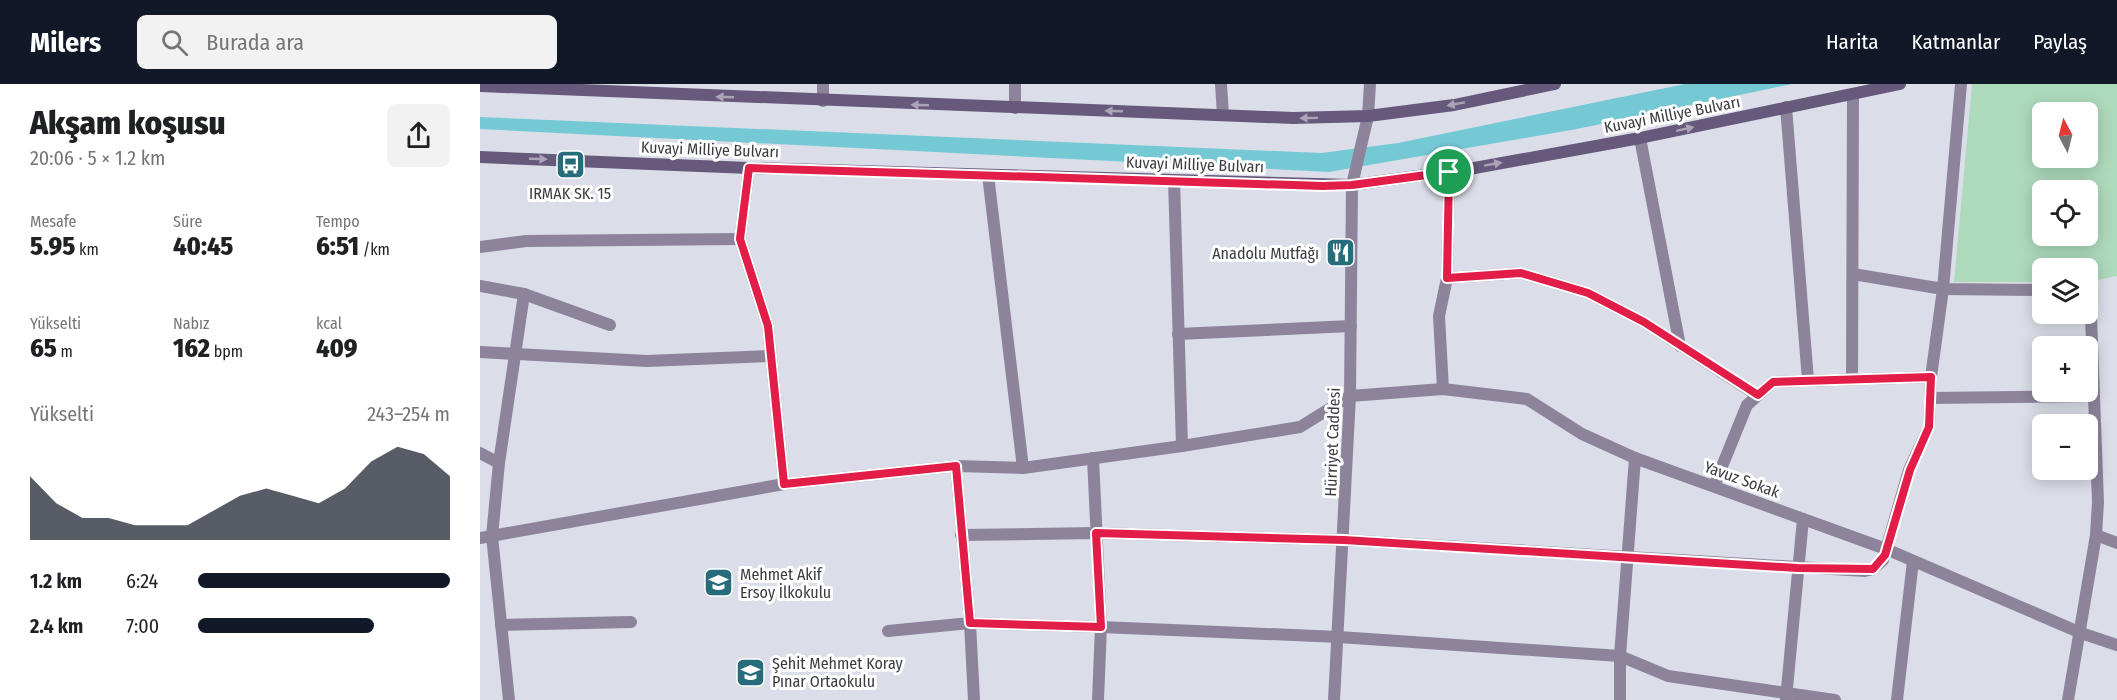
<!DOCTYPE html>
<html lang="tr">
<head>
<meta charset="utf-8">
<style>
  body { margin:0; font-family:"Fira Sans Condensed",sans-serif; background:#f2f2f2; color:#202124; height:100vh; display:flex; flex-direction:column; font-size:22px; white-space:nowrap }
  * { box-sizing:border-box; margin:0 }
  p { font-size:20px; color:#757577 }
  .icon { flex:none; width:33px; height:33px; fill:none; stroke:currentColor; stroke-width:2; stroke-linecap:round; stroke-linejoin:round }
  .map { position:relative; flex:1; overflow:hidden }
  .drawer { display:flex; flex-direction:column; background:#fff; width:480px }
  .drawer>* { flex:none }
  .needle { width:39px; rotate:353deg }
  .buttons { position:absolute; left:1552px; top:18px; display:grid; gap:12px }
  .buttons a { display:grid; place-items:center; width:66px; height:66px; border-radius:9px; background:#fff; box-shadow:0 3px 15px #0003; font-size:30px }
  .pin { position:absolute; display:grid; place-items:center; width:51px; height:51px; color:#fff; margin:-26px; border:3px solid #fff; border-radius:50%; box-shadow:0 2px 6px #0007 }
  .round { display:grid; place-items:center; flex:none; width:63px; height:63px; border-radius:9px; background:#f2f2f2 }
  .headline { display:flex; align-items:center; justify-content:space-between; height:102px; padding:0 30px }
  h1 { font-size:33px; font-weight:800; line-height:45px }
  .figures { display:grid; grid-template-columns:repeat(3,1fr); gap:9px; height:102px; padding:6px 30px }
  .figures div { display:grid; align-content:center }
  .figures b { font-size:26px; font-weight:800 }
  .figures small { font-size:16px; font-weight:400 }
  .figures p { font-size:16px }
  .chart { height:168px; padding:12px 30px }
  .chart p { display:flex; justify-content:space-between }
  .chart svg { width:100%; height:108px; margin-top:6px; fill:#111827; opacity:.7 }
  ul { padding:0 30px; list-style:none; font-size:20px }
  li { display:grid; grid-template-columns:96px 72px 1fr; align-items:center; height:45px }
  li i { height:15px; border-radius:8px; background:#111827 }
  header { display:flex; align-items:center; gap:36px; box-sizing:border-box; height:84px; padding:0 30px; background:#111827; color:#fff }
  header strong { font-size:28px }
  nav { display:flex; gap:33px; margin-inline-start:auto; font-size:21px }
  .search { width:420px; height:54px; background:#f2f2f2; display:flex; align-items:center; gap:15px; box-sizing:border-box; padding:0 21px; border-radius:9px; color:#757577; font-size:22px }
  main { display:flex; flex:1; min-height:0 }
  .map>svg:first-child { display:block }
  .green { fill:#aedabc; fill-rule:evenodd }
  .water { fill:#75c9d5 }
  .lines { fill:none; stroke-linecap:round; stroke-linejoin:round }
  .minor { stroke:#8d849c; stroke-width:12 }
  .secondary { stroke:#66597b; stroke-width:12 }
  .oneway { fill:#aba4b6 }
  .route-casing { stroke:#fff; stroke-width:12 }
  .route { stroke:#e11d48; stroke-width:8 }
  .labels { text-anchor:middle; stroke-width:6; stroke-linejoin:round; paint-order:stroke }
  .street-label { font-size:16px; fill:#3b3c40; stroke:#fff }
  .poi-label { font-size:16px; fill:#3b3c40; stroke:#fff; text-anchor:start }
</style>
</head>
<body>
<header>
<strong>Milers</strong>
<div class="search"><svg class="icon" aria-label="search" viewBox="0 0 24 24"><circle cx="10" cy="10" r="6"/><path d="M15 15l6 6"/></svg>Burada ara</div>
<nav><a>Harita</a><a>Katmanlar</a><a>Paylaş</a></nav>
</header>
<main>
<section class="drawer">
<div class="headline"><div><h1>Akşam koşusu</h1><p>20:06 · 5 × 1.2 km</p></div><a class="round"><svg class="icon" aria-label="share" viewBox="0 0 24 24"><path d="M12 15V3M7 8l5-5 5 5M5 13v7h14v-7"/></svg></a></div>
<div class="figures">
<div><p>Mesafe</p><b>5.95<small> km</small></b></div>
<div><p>Süre</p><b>40:45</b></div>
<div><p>Tempo</p><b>6:51<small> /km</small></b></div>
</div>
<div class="figures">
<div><p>Yükselti</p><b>65<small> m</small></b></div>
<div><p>Nabız</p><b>162<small> bpm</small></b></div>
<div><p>kcal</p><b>409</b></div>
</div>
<div class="chart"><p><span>Yükselti</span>243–254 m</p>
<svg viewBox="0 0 160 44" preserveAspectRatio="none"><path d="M0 44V18L10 29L20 35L30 35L40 38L50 38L60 38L70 32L80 26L90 23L100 26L110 29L120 23L130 12L140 6L150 9L160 18V44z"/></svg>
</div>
<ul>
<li><b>1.2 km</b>6:24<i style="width:100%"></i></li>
<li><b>2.4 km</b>7:00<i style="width:70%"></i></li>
</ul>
</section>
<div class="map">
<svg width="1637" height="616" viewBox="0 0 1637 616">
  <rect width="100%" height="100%" fill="#dbdee8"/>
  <!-- green -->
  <path class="green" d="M1492,0H1637V192L1608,198V184H1563V198H1474ZM1563,28H1608V74H1563ZM1563,106H1608V152H1563Z"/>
  <!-- water -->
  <path class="water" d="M1205,0H1312L1097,45L849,88L0,45V33L841,69L918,59Z"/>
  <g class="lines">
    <!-- minor -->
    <g class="minor">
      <path d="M343,0V17"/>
      <path d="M535,0V24"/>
      <path d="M741,0L743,31"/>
      <path d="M1306,23L1328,296"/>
      <path d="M1160,54L1200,262"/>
      <path d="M269,84L260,155L288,242L304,400"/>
      <path d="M508,91L543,384"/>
      <path d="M694,96L702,362"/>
      <path d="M0,163L46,157L260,155"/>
      <path d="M1373,190L1463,205L1563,206"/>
      <path d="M967,194L1041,189L1108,209L1164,238L1277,311"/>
      <path d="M0,202L44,210L130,241"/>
      <path d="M1608,206H1610L1618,418L1616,451"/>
      <path d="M698,250L871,242"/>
      <path d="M0,268L167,277L291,272"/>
      <path d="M1451,293L1463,205L1481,0"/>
      <path d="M1372,295L1373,11"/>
      <path d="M963,305L959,232L967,194L969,88"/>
      <path d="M1452,314L1612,312"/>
      <path d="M0,369L19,379"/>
      <path d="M613,374L621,543L618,616"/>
      <path d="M476,382L490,539L494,616"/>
      <path d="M481,451L616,449L864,456L1385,487L1393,485L1403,476L1429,386L1449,343L1451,293L1293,298L1267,321L1234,402"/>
      <path d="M0,454L304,400L476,382L543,384L702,362L820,343L870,312L963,305L1047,315L1102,350L1155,374L1406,465L1601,549L1637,561"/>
      <path d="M21,541L151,538"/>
      <path d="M408,547L490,539L621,543L859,553L1140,572L1188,592L1355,616"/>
      <path d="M1306,615L1323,435"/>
      <path d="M29,616L12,452L19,379L44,210"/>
      <path d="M854,616L870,312L872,101L888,32L890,0"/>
      <path d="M1140,616V572L1155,374"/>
      <path d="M1417,616L1433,477"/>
      <path d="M1588,616L1616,451L1637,459"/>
    </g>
    <!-- secondary -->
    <g class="secondary">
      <path d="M0,2L813,34L888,32L974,21L1075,0"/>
      <path d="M0,73L269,84L872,101L989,85L1160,54L1420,0"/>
    </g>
  </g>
  <!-- one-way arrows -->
  <defs><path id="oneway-solid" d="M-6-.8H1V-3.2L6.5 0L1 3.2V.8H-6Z" transform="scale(1.5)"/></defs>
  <g class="oneway">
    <use href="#oneway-solid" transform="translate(245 13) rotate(-178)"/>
    <use href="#oneway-solid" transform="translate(976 20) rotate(170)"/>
    <use href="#oneway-solid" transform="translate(440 21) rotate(-178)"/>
    <use href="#oneway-solid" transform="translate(634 27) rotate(-178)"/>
    <use href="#oneway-solid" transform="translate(829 34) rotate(179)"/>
    <use href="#oneway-solid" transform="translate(1205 45) rotate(-12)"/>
    <use href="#oneway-solid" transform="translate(58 75) rotate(2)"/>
    <use href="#oneway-solid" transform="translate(1013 80) rotate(-10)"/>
  </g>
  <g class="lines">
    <defs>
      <path id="route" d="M269,84L843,102L872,101L969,88L967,194L1041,189L1108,209L1164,238L1278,311L1293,298L1451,293L1449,343L1430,386L1405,471L1393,485L1318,484L864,456L616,449L621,543L490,539L476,382L304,400L288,242L260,155Z"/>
    </defs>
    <!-- route casing -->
    <use href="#route" class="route-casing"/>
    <!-- route -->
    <use href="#route" class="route"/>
  </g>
  <!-- icons -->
  <defs>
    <symbol id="bus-square" viewBox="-11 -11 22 22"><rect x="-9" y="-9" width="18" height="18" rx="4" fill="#266c7b" stroke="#fff"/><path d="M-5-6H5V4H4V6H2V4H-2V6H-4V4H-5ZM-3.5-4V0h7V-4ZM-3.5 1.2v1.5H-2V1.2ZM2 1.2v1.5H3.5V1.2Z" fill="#fff"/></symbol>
    <symbol id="restaurant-square" viewBox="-11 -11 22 22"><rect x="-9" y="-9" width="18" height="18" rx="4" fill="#266c7b" stroke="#fff"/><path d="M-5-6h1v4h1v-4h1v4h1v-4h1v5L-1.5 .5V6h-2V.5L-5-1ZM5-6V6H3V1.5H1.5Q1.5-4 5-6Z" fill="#fff"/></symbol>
    <symbol id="school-square" viewBox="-11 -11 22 22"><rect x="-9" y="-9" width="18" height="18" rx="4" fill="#266c7b" stroke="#fff"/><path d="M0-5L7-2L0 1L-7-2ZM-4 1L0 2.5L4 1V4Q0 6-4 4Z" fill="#fff"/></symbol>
  </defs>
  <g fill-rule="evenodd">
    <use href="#bus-square" x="74" y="64" width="33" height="33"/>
    <use href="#restaurant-square" x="844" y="152" width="33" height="33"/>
    <use href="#school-square" x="222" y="482" width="33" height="33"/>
    <use href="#school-square" x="254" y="572" width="33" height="33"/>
  </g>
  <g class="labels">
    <!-- street labels -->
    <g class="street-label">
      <text transform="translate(1192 30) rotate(-11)" y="6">Kuvayi Milliye Bulvarı</text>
      <text transform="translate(230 65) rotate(2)" y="6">Kuvayi Milliye Bulvarı</text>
      <text transform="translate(715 80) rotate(2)" y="6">Kuvayi Milliye Bulvarı</text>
      <text transform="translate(852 358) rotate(-88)" y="6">Hürriyet Caddesi</text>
      <text transform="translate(1262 395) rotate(20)" y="6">Yavuz Sokak</text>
    </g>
    <!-- poi labels -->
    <g class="poi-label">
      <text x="90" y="115" text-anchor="middle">IRMAK SK. 15</text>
      <text x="839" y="175" text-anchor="end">Anadolu Mutfağı</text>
      <text x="260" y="496">Mehmet Akif<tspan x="260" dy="18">Ersoy İlkokulu</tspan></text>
      <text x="292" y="585">Şehit Mehmet Koray<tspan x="292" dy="18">Pınar Ortaokulu</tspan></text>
    </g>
  </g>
</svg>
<div class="buttons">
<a><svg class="needle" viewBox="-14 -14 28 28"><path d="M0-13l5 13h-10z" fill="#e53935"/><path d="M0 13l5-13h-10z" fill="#757577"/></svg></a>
<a><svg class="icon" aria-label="locate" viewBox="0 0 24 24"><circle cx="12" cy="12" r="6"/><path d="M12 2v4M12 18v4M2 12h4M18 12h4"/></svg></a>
<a><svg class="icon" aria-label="layers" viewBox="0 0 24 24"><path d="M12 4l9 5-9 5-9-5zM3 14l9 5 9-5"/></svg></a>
<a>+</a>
<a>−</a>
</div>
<div class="pin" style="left:969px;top:88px;background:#1e9e55"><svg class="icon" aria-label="arrive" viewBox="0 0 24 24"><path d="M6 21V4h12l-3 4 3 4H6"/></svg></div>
</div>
</main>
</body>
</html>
